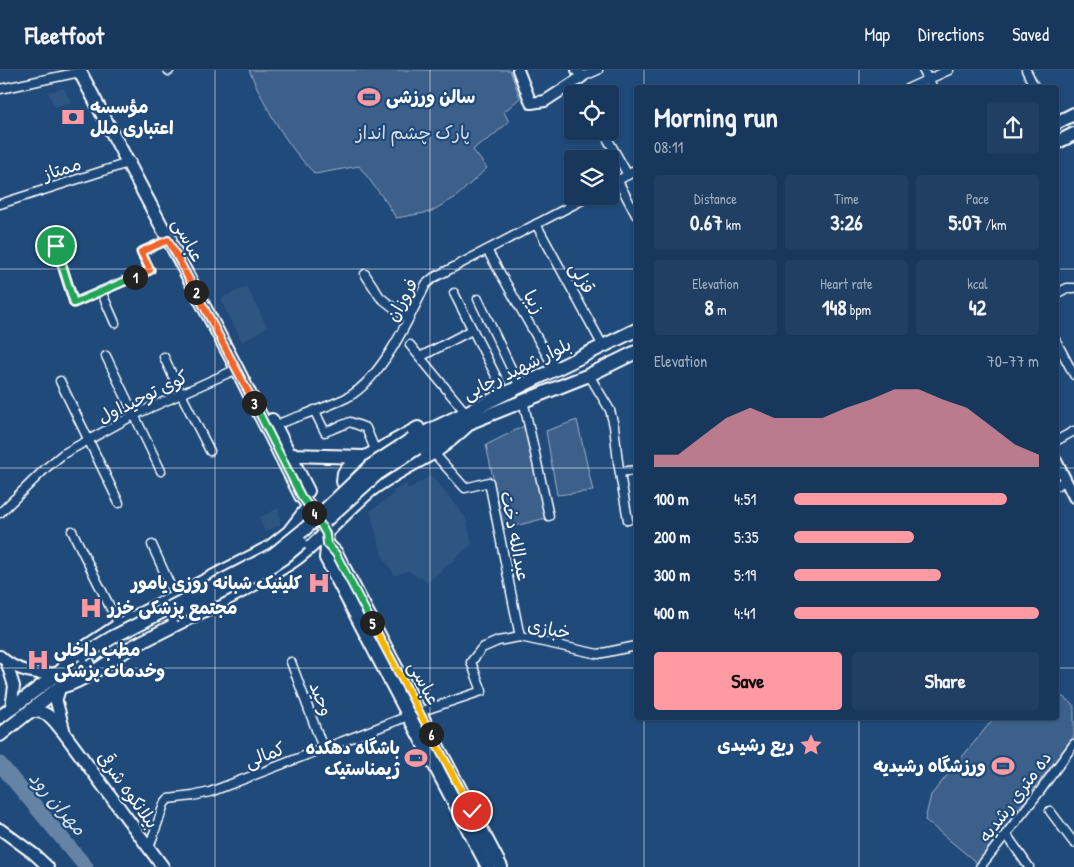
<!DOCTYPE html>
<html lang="en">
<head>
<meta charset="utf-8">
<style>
  body { margin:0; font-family:"Patrick Hand","Playpen Sans Arabic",sans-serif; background:#203f62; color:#f1f3f6; height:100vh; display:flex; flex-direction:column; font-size:19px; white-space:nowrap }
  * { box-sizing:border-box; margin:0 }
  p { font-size:16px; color:#9eacbb }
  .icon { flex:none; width:28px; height:28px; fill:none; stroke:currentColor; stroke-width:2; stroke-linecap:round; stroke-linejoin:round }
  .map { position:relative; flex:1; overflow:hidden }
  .side { position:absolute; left:634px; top:15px; width:425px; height:635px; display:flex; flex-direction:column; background:#17385c; border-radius:5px; box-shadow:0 1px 4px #0004,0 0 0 1px #365272 }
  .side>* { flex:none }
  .buttons { position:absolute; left:564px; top:15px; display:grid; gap:10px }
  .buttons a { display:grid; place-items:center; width:55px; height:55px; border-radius:5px; background:#17385c; box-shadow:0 1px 4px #0004,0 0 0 1px #365272; font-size:25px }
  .pin { position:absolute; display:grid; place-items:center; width:42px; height:42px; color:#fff; margin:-21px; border:2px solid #fff; border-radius:50%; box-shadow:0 1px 5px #0007 }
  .km { position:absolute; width:25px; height:25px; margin:-12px; border-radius:50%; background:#222; color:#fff; font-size:14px; line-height:25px; text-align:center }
  .round { display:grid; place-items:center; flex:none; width:52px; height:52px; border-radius:5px; background:#203f62 }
  .overview { display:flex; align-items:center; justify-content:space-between; height:85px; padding:0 20px }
  h1 { font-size:28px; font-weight:800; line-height:38px }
  .stats { display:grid; grid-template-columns:repeat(3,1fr); gap:8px; height:85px; padding:5px 20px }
  .stats div { display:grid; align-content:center; border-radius:5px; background:#203f62; text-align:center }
  .stats b { font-size:21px; font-weight:800 }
  .stats small { font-size:14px; font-weight:400 }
  .stats p { font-size:14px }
  .chart { height:140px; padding:10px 20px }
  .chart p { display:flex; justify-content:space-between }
  .chart svg { width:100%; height:90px; margin-top:5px; fill:#ff9aa2; opacity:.7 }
  .action { display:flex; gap:10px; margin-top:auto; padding:10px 20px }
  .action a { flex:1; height:58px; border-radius:5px; background:#ff9aa2; color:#111; font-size:20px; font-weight:800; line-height:58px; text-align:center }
  .action a+a { background:#203f62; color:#f1f3f6 }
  ul { padding:0 20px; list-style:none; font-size:16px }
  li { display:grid; grid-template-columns:80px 60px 1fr; align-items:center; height:38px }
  li i { height:12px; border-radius:6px; background:#ff9aa2 }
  header { display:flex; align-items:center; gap:30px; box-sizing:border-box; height:70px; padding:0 25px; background:#17385c; border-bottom:1px solid #365272 }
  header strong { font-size:24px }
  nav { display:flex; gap:28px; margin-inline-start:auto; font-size:18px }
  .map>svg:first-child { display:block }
  .built { fill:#2e5683 }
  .green { fill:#3c618b; stroke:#9eb0c5 }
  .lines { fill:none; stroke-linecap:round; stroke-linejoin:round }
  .river { stroke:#6583a4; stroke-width:15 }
  .minor-casing { stroke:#fff; stroke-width:11 }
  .tertiary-casing { stroke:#fff; stroke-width:14 }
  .secondary-casing { stroke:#fff; stroke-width:15 }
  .primary-casing { stroke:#fff; stroke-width:16 }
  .trunk-casing { stroke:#fff; stroke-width:16 }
  .minor { stroke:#1f4a7a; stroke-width:8 }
  .tertiary { stroke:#1f4a7a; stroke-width:10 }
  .secondary { stroke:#1f4a7a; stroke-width:11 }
  .primary { stroke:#1f4a7a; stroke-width:12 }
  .trunk { stroke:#1f4a7a; stroke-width:12 }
  .trunk-bridge-casing { stroke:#fff; stroke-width:16; stroke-linecap:butt }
  .trunk-bridge { stroke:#1f4a7a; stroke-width:12 }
  .split-1-casing { stroke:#fff; stroke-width:10 }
  .split-2-casing { stroke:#fff; stroke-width:10 }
  .split-3-casing { stroke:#fff; stroke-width:10 }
  .split-4-casing { stroke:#fff; stroke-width:10 }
  .split-5-casing { stroke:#fff; stroke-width:10 }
  .split-6-casing { stroke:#fff; stroke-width:10 }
  .split-7-casing { stroke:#fff; stroke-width:10 }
  .split-1 { stroke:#22a559; stroke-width:6 }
  .split-2 { stroke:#f0652b; stroke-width:6 }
  .split-3 { stroke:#f0652b; stroke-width:6 }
  .split-4 { stroke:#22a559; stroke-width:6 }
  .split-5 { stroke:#22a559; stroke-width:6 }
  .split-6 { stroke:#f5b400; stroke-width:6 }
  .split-7 { stroke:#f5b400; stroke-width:6 }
  .grid { fill:none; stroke:#fff; stroke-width:1; stroke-opacity:0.55 }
  .labels { text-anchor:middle; stroke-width:4.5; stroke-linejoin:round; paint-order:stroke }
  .poi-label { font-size:18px; font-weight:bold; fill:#fff; stroke:#1f4a7a; text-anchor:start }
  .park-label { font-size:18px; fill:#d8dfe8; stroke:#1f4a7a }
  .street-label { font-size:18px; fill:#fff; stroke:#1f4a7a }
  .water-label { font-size:19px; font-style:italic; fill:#d8e0e8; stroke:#1f4a7a }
</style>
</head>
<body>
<header>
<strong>Fleetfoot</strong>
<nav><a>Map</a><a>Directions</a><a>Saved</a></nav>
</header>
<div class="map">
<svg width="1074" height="797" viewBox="0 0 1074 797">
  <rect width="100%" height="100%" fill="#1f4a7a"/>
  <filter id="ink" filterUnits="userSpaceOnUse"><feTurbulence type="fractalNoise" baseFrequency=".02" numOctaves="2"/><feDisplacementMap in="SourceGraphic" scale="10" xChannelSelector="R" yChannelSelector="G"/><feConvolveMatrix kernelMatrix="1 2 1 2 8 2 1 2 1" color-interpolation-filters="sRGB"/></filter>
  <g filter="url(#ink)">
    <!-- built -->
    <g class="built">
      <path d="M64,18L71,32L55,37L48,22Z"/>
      <path d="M247,217L267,257L242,272L221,231L223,227Z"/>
      <path d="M431,405L466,448L472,474L427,513L422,507L418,509L408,500L395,506L382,485L370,441L394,424L393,421L406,414L409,419Z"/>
      <path d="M279,438L280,455L265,462L259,448Z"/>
    </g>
    <!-- green -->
    <g class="green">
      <path d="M249,0H510L520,28L504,42L509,52L490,68L478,75L473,80L487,98L456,127L430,142L396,148L387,133L359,96L315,104C285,74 266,38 249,0Z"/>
      <path d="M577,350L593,421L557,425L546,361Z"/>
      <path d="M526,355L546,448L504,459L486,375Z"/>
      <path d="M1056,622L1074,635V666L977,793L925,750L931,725L994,648H1056Z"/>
    </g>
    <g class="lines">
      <!-- river -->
      <path class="river" d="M0,694L86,797"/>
      <defs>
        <g id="minor">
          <path d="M168,0L169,1"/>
          <path d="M923,0L933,18"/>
          <path d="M1026,0L1035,18"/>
          <path d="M582,7L598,0"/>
          <path d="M909,18L949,0"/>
          <path d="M0,19L80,2"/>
          <path d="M603,61L628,105"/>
          <path d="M618,111L636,145"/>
          <path d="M610,115L636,100"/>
          <path d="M0,134L131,92"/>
          <path d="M536,154L603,276"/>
          <path d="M56,176L74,233L150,200L141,182L172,168"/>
          <path d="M487,180L555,299"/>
          <path d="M365,204L380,227L408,249"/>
          <path d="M101,221L115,253"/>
          <path d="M454,223L505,324"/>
          <path d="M1056,224L1067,218H1074"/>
          <path d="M478,229L520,317"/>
          <path d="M1056,271L1074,305"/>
          <path d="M410,275L466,343"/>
          <path d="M106,286L161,401"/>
          <path d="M164,287L181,324L210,381"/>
          <path d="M420,287L472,260"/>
          <path d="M589,305L610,340L614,356L618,392L628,450"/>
          <path d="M60,311L119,433"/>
          <path d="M523,330L549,446"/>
          <path d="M314,340L325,362L350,352L366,358L376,382"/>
          <path d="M283,352C305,344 328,337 348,327C382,308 410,247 426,214L433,208L590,126"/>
          <path d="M1056,371L1074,361"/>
          <path d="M433,382L465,418L489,412L520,567"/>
          <path d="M620,402L636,400"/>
          <path d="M1056,416L1066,410"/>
          <path d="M0,443L46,398L63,384L134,345L237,299"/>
          <path d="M72,461L119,555"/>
          <path d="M152,475L175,526"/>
          <path d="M291,592L323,678"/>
          <path d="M1050,741L1074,773"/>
          <path d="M1006,764L1029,797"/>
          <path d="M149,778L164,734L168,729L193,726L210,722L419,642L482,621L471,592L482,578L498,571L520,567L598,584L636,576"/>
          <path d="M980,797L1040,721L1074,674"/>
        </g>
        <g id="tertiary">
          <path d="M518,0L531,33L545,31L582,7L577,0"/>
          <path d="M1056,391L1074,427"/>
          <path d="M0,586C15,601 37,605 57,603"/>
          <path d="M7,594L14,616L11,638"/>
          <path d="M0,759L34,784L48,797"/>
        </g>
        <g id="secondary">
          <path d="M60,617L56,630L64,661"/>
          <path d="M29,642C48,639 53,650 64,663L163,797"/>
        </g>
        <g id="primary">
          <path d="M79,0L237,299L301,426C310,437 321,451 326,464C328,472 327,480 326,488L488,797"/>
          <path d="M272,350L308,421"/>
          <path d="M327,474L336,483L501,797"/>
        </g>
        <g id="trunk">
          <path d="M1056,53L1074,44"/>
          <path d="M1056,73L1074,64"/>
          <path d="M412,369L636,260"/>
          <path d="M417,378L471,352L589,305L636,282"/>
          <path d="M290,385L364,387"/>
          <path d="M355,426L343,412L344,403L351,395L418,358"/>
          <path d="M63,599L75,584L119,555L270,477L289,462L309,436"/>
          <path d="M60,617C87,611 108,590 132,577C186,548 242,524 293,491C322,471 344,442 371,420C391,405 412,395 433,383C447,374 459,363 471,352"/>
          <path d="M0,647L69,595"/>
          <path d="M0,665L60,617L70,606L88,592"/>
        </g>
      </defs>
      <!-- minor casing -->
      <use href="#minor" class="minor-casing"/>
      <!-- tertiary casing -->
      <use href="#tertiary" class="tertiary-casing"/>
      <!-- secondary casing -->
      <use href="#secondary" class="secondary-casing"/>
      <!-- primary casing -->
      <use href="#primary" class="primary-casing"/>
      <!-- trunk casing -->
      <use href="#trunk" class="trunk-casing"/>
      <!-- minor -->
      <use href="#minor" class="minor"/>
      <!-- tertiary -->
      <use href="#tertiary" class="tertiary"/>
      <!-- secondary -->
      <use href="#secondary" class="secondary"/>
      <!-- primary -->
      <use href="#primary" class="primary"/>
      <!-- trunk -->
      <use href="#trunk" class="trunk"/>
      <defs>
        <g id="trunk-bridge">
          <path d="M325,451L377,404L417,378"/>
          <path d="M173,546L269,497L283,488L301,473"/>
          <path d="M83,585L113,567L274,484L305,459L372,395L412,369"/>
        </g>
      </defs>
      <!-- trunk-bridge casing -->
      <use href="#trunk-bridge" class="trunk-bridge-casing"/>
      <!-- trunk-bridge -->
      <use href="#trunk-bridge" class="trunk-bridge"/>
    </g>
  </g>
  <g class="lines" filter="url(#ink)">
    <defs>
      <path id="split-1" d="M56,176L74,233L135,207"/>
      <path id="split-2" d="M135,207L150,200L141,182L168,170L196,222"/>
      <path id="split-3" d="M196,222L254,333"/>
      <path id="split-4" d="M254,333L301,426L314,443"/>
      <path id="split-5" d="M314,443L326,464L327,474L336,484L372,553"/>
      <path id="split-6" d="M372,553L431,664"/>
      <path id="split-7" d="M431,664L472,741"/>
    </defs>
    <!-- split-1 casing -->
    <use href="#split-1" class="split-1-casing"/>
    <!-- split-2 casing -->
    <use href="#split-2" class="split-2-casing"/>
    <!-- split-3 casing -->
    <use href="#split-3" class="split-3-casing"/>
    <!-- split-4 casing -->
    <use href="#split-4" class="split-4-casing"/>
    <!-- split-5 casing -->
    <use href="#split-5" class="split-5-casing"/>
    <!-- split-6 casing -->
    <use href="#split-6" class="split-6-casing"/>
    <!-- split-7 casing -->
    <use href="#split-7" class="split-7-casing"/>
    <!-- split-1 -->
    <use href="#split-1" class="split-1"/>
    <!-- split-2 -->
    <use href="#split-2" class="split-2"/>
    <!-- split-3 -->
    <use href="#split-3" class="split-3"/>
    <!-- split-4 -->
    <use href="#split-4" class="split-4"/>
    <!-- split-5 -->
    <use href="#split-5" class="split-5"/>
    <!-- split-6 -->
    <use href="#split-6" class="split-6"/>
    <!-- split-7 -->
    <use href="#split-7" class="split-7"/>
  </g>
  <!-- grid -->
  <path class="grid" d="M215,0V797M430,0V797M644,0V18M859,0V18M0,199H636M1056,199H1074M0,398H636M1056,398H1074M0,598H636M1056,598H1074M644,648V797M859,648V797"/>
  <!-- icons -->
  <defs>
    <symbol id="stadium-bare" viewBox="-9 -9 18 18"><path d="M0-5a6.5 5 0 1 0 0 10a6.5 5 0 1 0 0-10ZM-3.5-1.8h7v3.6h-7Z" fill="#ff9aa2" stroke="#1f4a7a" stroke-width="2.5" paint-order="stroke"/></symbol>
    <symbol id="bank-bare" viewBox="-9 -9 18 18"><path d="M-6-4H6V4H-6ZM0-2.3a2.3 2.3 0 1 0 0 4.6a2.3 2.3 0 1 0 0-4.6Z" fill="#ff9aa2" stroke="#1f4a7a" stroke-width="2.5" paint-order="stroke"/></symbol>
    <symbol id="hospital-bare" viewBox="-9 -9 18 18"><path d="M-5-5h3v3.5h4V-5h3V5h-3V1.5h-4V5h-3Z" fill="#ff9aa2" stroke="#1f4a7a" stroke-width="2.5" paint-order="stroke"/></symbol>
    <symbol id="sight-bare" viewBox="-9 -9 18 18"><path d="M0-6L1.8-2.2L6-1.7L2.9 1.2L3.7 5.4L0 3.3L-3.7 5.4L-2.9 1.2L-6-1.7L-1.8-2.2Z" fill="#ff9aa2" stroke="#1f4a7a" stroke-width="2.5" paint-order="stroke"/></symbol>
  </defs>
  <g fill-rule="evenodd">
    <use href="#stadium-bare" x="353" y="11" width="32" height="32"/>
    <use href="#bank-bare" x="57" y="31" width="32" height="32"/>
    <use href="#hospital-bare" x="303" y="497" width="32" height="32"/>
    <use href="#hospital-bare" x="75" y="522" width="32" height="32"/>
    <use href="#hospital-bare" x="22" y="574" width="32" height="32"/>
    <use href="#sight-bare" x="795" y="659" width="32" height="32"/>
    <use href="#stadium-bare" x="400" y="672" width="32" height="32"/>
    <use href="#stadium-bare" x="987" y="680" width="32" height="32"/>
  </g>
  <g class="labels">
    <!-- poi labels -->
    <g class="poi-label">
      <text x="386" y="33">سالن ورزشی</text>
      <text x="90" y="43">مؤسسه<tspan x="90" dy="21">اعتباری ملل</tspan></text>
      <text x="302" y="519" text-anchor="end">کلینیک شبانه روزی یامور</text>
      <text x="108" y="544">مجتمع پزشکی خزر</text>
      <text x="54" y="586">مطب داخلی<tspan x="54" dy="21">وخدمات پزشکی</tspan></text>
      <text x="794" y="681" text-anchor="end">ربع رشیدی</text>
      <text x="400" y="684" text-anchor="end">باشگاه دهکده<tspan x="400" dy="21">ژیمناستیک</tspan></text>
      <text x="986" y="702" text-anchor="end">ورزشگاه رشیدیه</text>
    </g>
    <!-- park labels -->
    <g class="park-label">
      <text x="413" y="69">پارک چشم انداز</text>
    </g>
    <!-- street labels -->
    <g class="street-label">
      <text transform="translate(62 99) rotate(-18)" y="6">ممتاز</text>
      <text transform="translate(188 170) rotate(62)" y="6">عباسى</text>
      <text transform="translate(582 208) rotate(61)" y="6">قزلی</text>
      <text transform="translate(402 230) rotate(-61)" y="6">فروزان</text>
      <text transform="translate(534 232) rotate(60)" y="6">زیبا</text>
      <text transform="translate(517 299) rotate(-26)" y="6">بلوار شهید رجایی</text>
      <text transform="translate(143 327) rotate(-26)" y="6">کوی توحیداول</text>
      <text transform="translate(515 466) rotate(79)" y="6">عبدالله دخت</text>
      <text transform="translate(549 559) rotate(11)" y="6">خبازی</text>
      <text transform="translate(424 613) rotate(62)" y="6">عباسى</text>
      <text transform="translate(321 629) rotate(69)" y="6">وحید</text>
      <text transform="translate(265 685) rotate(-21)" y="6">کمالی</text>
      <text transform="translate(128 720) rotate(54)" y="6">بیلانکوه شرقی</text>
      <text transform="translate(1015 727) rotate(-53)" y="6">ده متری رشدیه</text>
    </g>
    <!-- water labels -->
    <g class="water-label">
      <text transform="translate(58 733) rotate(50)" y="7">مهران رود</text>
    </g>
  </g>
</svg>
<div class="buttons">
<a><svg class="icon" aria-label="locate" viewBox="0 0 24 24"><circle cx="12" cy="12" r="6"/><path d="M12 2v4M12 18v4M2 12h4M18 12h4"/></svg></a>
<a><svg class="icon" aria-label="layers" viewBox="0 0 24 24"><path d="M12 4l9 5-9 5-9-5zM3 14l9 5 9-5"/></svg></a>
</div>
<div class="pin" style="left:56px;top:176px;background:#1e9e55"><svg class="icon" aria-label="arrive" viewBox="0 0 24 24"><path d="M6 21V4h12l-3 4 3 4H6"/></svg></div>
<div class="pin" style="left:472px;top:741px;background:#d93025"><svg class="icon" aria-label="check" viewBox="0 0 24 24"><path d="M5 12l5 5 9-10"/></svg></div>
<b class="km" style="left:135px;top:207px">1</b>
<b class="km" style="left:196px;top:222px">2</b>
<b class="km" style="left:254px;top:333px">3</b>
<b class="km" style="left:314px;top:443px">4</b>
<b class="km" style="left:372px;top:553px">5</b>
<b class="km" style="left:431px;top:664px">6</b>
<section class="side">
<div class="overview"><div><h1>Morning run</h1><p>08:11</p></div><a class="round"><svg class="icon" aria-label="share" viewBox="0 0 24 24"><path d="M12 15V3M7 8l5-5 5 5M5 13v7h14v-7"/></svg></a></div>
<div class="stats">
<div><p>Distance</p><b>0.67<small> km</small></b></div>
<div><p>Time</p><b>3:26</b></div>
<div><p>Pace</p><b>5:07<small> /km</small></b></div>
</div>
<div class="stats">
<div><p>Elevation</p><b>8<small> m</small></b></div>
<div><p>Heart rate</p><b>148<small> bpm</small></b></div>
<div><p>kcal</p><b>42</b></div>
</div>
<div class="chart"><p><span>Elevation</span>70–77 m</p>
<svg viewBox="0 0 160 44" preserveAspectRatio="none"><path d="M0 44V38L10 38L20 29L30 20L40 15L50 20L60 20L70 20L80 15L90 11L100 6L110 6L120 11L130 15L140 24L150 33L160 38V44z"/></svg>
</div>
<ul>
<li><b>100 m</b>4:51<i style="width:87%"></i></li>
<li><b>200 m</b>5:35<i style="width:49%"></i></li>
<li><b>300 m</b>5:19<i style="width:60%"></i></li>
<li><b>400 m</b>4:41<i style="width:100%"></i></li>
</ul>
<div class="action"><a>Save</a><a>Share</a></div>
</section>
</div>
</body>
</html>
